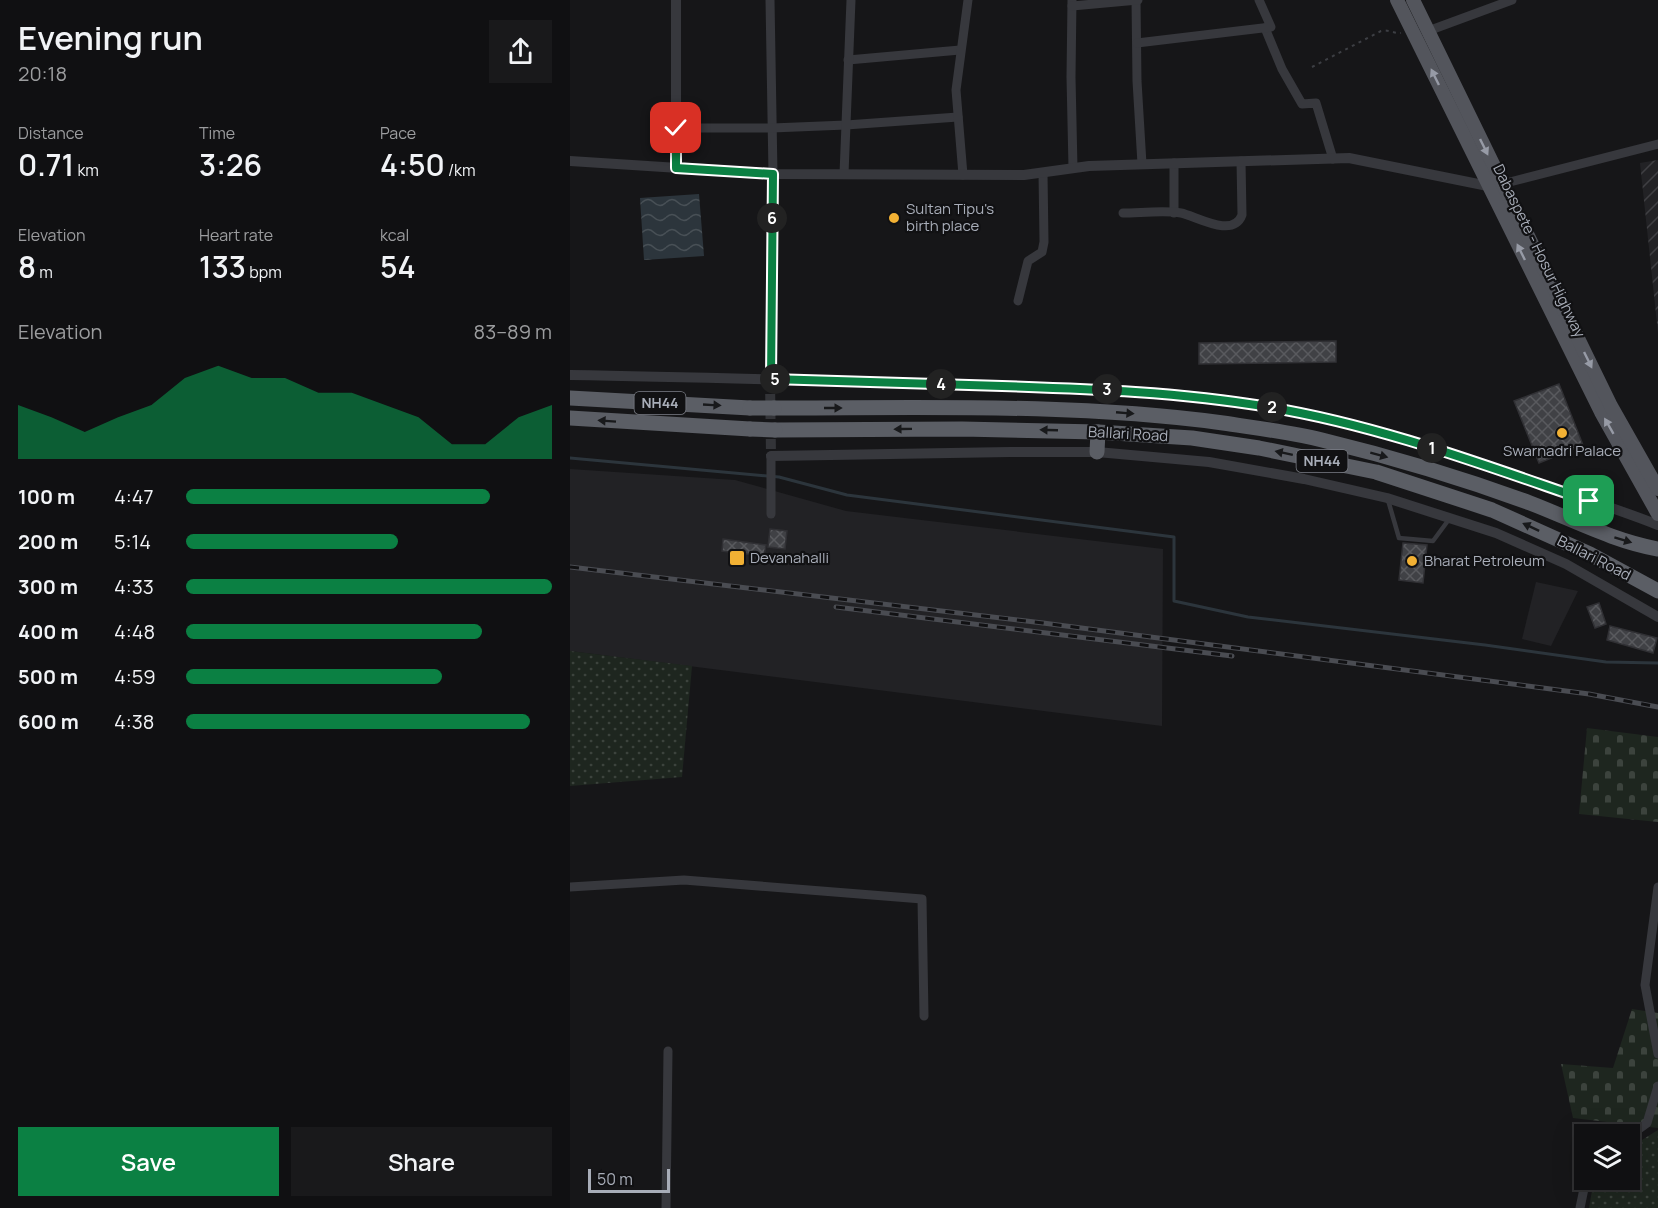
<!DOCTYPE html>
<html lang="en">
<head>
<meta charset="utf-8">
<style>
  body { margin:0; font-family:Manrope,sans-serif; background:#19191b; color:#f1f3f6; height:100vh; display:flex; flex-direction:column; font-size:22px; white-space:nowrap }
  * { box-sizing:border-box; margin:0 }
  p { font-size:20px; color:#9c9d9f }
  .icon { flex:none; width:33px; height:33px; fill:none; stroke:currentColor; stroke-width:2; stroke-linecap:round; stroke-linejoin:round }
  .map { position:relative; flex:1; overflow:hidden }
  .panel { display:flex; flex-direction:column; background:#101012; width:570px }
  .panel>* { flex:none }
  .tools { position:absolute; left:1004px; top:1124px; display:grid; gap:12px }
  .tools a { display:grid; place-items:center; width:66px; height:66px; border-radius:0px; background:#101012; box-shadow:0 6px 24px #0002,0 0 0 2px #303032; font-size:30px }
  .scale { position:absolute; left:18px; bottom:15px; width:82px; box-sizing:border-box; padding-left:6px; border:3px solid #a8adb8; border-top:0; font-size:16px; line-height:21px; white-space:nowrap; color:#a8adb8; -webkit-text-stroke:4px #111113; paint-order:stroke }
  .pin { position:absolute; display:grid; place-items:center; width:51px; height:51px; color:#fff; margin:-26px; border-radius:12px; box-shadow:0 3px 9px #0006 }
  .km { position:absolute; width:30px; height:30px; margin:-15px; border-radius:50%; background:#222; color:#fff; font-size:16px; line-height:30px; text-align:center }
  .round { display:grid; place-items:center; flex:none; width:63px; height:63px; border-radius:0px; background:#19191b }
  .headline { display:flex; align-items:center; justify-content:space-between; height:102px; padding:0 18px }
  h1 { font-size:33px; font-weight:600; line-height:45px }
  .metrics { display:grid; grid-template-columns:repeat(3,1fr); gap:9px; height:102px; padding:6px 18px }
  .metrics div { display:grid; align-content:center }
  .metrics b { font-size:30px; font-weight:600 }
  .metrics small { font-size:16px; font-weight:400 }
  .metrics p { font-size:16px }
  .chart { height:168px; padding:12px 18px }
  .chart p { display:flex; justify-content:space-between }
  .chart svg { width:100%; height:108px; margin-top:6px; fill:#0b8043; opacity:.7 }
  .button { display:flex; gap:12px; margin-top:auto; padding:12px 18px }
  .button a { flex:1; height:69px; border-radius:0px; background:#0b8043; color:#fff; font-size:24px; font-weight:600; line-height:69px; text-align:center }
  .button a+a { background:#19191b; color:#f1f3f6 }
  ul { padding:0 18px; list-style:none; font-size:20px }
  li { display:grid; grid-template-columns:96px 72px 1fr; align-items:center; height:45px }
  li i { height:15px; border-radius:8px; background:#0b8043 }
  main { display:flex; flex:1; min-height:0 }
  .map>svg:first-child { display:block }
  .built { fill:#222225 }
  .industrial { fill:url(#industrial-furrows) }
  .grass { fill:url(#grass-dots) }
  .cemetery { fill:url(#cemetery-stones) }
  .water { fill:url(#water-waves) }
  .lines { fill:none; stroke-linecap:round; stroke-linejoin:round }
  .stream { stroke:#2c353c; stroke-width:3 }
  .building { fill:url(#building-cross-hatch); stroke:#303034; stroke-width:1.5 }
  .tertiary-tunnel { stroke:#333438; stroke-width:10; stroke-dasharray:10 5; stroke-linecap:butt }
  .path { stroke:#3d3f44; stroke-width:2; stroke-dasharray:3 4.5; stroke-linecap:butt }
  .service { stroke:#37383d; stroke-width:4.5 }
  .minor { stroke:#37383d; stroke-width:9 }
  .tertiary { stroke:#37383d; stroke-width:10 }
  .primary { stroke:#53555c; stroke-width:14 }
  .trunk { stroke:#5b5e65; stroke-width:15 }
  .rail-casing { stroke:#4a4c52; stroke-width:5 }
  .rail { stroke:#111113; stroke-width:3; stroke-dasharray:9; stroke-linecap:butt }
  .trunk-bridge { stroke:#5b5e65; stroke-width:15 }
  .oneway { fill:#979ba6 }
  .oneway2 { fill:#18191b }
  .route-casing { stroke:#fff; stroke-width:12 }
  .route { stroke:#0b8043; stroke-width:8 }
  .poi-dot { fill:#f2b134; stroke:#111113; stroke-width:2 }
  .labels { text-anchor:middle; stroke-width:4.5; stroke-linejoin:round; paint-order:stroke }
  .shield { fill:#111113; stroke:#7b7e86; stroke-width:1.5 }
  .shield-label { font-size:14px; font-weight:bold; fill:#a8adb8 }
  .poi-label { font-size:15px; fill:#a8adb8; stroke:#111113; text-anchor:start }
  .street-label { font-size:15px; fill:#a8adb8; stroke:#111113 }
</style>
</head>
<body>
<main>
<section class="panel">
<div class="headline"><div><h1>Evening run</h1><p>20:18</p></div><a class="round"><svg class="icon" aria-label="share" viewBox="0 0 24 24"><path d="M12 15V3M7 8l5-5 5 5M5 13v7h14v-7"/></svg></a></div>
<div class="metrics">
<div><p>Distance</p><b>0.71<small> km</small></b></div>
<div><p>Time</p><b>3:26</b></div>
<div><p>Pace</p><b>4:50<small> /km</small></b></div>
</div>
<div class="metrics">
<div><p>Elevation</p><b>8<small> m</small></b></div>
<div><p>Heart rate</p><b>133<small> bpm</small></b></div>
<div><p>kcal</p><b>54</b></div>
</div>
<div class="chart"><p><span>Elevation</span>83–89 m</p>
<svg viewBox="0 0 160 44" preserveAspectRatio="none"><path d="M0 44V22L10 27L20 33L30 27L40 22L50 11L60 6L70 11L80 11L90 17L100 17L110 22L120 27L130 38L140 38L150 27L160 22V44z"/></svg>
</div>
<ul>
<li><b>100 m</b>4:47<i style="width:83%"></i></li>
<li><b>200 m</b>5:14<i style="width:58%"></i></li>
<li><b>300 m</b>4:33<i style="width:100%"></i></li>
<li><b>400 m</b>4:48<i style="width:81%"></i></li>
<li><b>500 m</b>4:59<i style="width:70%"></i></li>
<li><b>600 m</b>4:38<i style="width:94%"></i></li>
</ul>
<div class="button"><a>Save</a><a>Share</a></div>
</section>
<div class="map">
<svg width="1088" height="1208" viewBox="0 0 1088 1208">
  <defs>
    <pattern id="industrial-furrows" width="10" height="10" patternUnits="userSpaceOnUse" patternTransform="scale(1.5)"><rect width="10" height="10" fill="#222225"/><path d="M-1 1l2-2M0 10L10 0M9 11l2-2" fill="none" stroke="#3f3f43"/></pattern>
    <pattern id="grass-dots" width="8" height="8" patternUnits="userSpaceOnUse" patternTransform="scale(1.5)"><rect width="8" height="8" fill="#1e261f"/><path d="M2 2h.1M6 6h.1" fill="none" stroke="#3c433d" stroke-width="1.8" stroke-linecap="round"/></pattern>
    <pattern id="cemetery-stones" width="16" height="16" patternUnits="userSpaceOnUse" patternTransform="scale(1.5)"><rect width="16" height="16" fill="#1e261f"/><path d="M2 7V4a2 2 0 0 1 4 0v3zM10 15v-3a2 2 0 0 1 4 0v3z" fill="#3c433d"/></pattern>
    <pattern id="water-waves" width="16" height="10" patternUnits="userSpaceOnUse" patternTransform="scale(1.5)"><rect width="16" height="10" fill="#2c353c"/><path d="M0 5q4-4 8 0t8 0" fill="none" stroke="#485056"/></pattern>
    <pattern id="building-cross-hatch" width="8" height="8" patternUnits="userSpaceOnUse" patternTransform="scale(1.5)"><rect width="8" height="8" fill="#404145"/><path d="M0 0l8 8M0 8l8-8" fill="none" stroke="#595a5e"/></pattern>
  </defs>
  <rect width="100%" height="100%" fill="#161618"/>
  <!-- built -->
  <g class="built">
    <path d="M0,469L165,480L276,511L593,549L592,726L0,651Z"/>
    <path d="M966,582L1008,591L981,646L952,639Z"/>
  </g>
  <!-- industrial -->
  <path class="industrial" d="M1088,160V333L1070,163Z"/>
  <!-- grass -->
  <g class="grass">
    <path d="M0,651L122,666L112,777L0,786Z"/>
    <path d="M1088,1130V1208H1019L1024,1179H1059V1148Z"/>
  </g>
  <!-- cemetery -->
  <g class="cemetery">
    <path d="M1017,728L1088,737V822L1009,814Z"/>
    <path d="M1062,1009L1088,1013V1128L1003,1118L991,1064L1043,1068Z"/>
  </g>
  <!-- water -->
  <path class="water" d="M129,194L134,256L74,260L70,198Z"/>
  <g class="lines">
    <!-- stream -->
    <path class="stream" d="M0,458L209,477L277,495L604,537V601L678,617L915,645L1036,662L1088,663"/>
  </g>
  <!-- building -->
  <g class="building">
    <path d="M766,341V362L629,364V343Z"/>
    <path d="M989,384L1013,445L969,463L944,401Z"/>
    <path d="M200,529L217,531L215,549L198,547Z"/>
    <path d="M153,539L196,545L194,556L152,551Z"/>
    <path d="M833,543L857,545L853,583L829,580Z"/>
    <path d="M1029,603L1036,624L1025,628L1017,607Z"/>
    <path d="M1040,626L1087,638L1083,653L1037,640Z"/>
  </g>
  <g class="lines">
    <!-- tertiary-tunnel -->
    <path class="tertiary-tunnel" d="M200,379L201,456"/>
    <!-- path -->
    <path class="path" d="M742,67L811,31C819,29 824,34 831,33"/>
    <!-- service -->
    <path class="service" d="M818,500L829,538L863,541L880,518"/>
    <!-- minor -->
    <g class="minor">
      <path d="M200,0L203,174"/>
      <path d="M502,0L501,77L503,168"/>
      <path d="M566,0L567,81L572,164"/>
      <path d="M502,6L568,0"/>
      <path d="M695,28L712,69L732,104L746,103L763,159"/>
      <path d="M858,31L942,0"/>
      <path d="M567,43L701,27L689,0"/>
      <path d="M278,60L390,50"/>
      <path d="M106,128H202L276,125L388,117"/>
      <path d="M604,163V213"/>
      <path d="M274,174L281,0"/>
      <path d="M393,175L386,90L398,0"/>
      <path d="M932,184L1088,144"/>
      <path d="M553,213C569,213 596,210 611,213C626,216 663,239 672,215L671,161"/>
      <path d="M448,301L458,261L472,252L474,242L473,173"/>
      <path d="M201,456V514"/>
      <path d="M0,887L114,880L352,899L354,1016"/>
      <path d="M1088,887L1075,985L1088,1054"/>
      <path d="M1059,1136L1077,1123L1088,1086"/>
      <path d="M96,1208L98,1051"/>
      <path d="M1010,1208L1016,1179"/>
    </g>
    <!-- tertiary -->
    <g class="tertiary">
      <path d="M106,0V169"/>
      <path d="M0,161L203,174L454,175L519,166L779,158L918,186L923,185"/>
      <path d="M0,375C132,377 263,381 395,385C497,388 599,389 700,407C788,422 872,450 957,479C1000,494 1045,508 1088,525"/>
      <path d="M200,379L203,174"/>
      <path d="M201,456L440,452H527L639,462L734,479L817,498L926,533L996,564L1088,617"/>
    </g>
    <!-- primary -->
    <g class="primary">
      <path d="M827,0L1031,412L1088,514"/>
      <path d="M843,0L1041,406L1088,489"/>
    </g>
    <!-- trunk -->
    <g class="trunk">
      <path d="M0,398L180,408"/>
      <path d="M204,408C354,408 505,403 653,423C686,428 720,432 752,440C822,457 892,478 960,503C1002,519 1043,541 1088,549"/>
      <path d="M0,418L180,429"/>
      <path d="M205,430L392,429L528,432L622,438L689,448L806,472L922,510L1020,554L1088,591"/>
      <path d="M527,452L528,432"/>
    </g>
    <defs>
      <g id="rail">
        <path d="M0,567L473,623L1019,694L1088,707"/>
        <path d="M266,607L662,656"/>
      </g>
    </defs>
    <!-- rail casing -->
    <use href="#rail" class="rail-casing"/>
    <!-- rail -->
    <use href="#rail" class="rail"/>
    <!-- trunk-bridge -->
    <g class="trunk-bridge">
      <path d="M180,408H204"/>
      <path d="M180,429L205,430"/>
    </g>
  </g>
  <!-- one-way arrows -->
  <defs><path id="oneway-solid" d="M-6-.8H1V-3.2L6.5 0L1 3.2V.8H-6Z" transform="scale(1.5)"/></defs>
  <g class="oneway">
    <use href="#oneway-solid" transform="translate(865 77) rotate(-116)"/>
    <use href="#oneway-solid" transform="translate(914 147) rotate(64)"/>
    <use href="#oneway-solid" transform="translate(951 252) rotate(-116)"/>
    <use href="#oneway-solid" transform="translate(1018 360) rotate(64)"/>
    <use href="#oneway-solid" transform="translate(1039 426) rotate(-120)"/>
  </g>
  <g class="oneway2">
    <use href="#oneway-solid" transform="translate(142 405) rotate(3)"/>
    <use href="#oneway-solid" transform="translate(263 408)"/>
    <use href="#oneway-solid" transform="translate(555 413) rotate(5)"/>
    <use href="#oneway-solid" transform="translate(37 421) rotate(-176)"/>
    <use href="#oneway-solid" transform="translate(333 429) rotate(179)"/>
    <use href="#oneway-solid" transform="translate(479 430) rotate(-178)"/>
    <use href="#oneway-solid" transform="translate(714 453) rotate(-168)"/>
    <use href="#oneway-solid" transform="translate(809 455) rotate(15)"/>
    <use href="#oneway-solid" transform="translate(961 527) rotate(-155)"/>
    <use href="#oneway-solid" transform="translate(1053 540) rotate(17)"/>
  </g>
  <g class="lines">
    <defs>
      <path id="route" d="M106,128V168L203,174L201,379C278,381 355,384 432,386C521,389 610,392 698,407C808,425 914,465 1019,501"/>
    </defs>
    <!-- route casing -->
    <use href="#route" class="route-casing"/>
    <!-- route -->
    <use href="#route" class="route"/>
  </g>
  <!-- markers -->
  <g class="poi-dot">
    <circle cx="324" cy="218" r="6"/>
    <circle cx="992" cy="433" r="6"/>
    <rect x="159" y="550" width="16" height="16" rx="3"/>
    <circle cx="842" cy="561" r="6"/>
  </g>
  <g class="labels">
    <!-- shield labels -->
    <g class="shield">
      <rect x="64.5" y="392" width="51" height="22" rx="4.5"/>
      <rect x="726.5" y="450" width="51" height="22" rx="4.5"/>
    </g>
    <g class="shield-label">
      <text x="90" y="408">NH44</text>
      <text x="752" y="466">NH44</text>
    </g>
    <!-- poi labels -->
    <g class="poi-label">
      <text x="336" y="214">Sultan Tipu's<tspan x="336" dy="17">birth place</tspan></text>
      <text x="992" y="456" text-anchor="middle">Swarnadri Palace</text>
      <text x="180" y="563">Devanahalli</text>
      <text x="854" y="566">Bharat Petroleum</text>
    </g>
    <!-- street labels -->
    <g class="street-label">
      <text transform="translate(969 251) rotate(64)" y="5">Dabaspete - Hosur Highway</text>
      <text transform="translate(558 434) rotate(3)" y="5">Ballari Road</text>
      <text transform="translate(1024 558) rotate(27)" y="5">Ballari Road</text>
    </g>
  </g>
</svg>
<div class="tools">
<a><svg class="icon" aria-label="layers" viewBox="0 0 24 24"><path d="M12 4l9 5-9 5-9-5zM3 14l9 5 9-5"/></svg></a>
</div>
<div class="scale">50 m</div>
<div class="pin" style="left:1019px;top:501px;background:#1e9e55"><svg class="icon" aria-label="arrive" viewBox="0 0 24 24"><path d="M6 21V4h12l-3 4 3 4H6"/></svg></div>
<div class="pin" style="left:106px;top:128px;background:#d93025"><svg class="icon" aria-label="check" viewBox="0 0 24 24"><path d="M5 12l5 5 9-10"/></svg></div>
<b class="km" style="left:862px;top:448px">1</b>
<b class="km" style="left:702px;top:407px">2</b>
<b class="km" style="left:537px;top:389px">3</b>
<b class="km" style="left:371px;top:384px">4</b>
<b class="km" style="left:205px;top:379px">5</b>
<b class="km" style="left:202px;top:218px">6</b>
</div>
</main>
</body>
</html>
